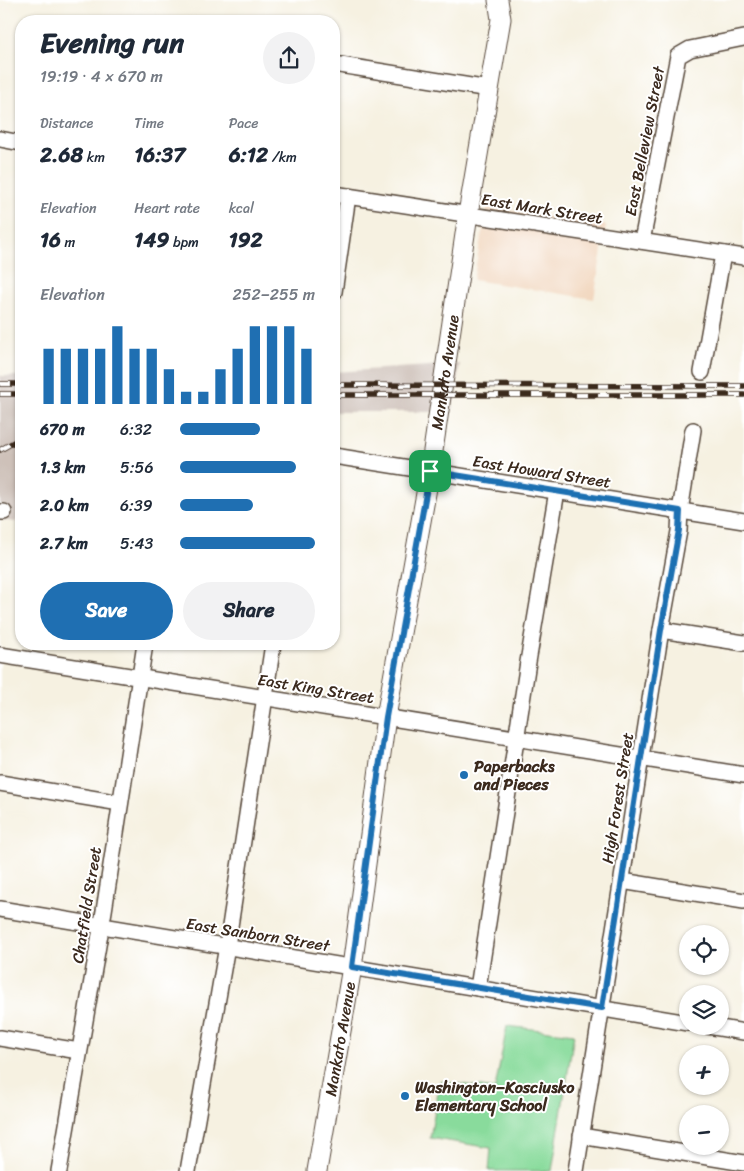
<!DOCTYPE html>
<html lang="en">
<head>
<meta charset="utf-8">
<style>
  body { margin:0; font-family:Sriracha,sans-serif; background:#f2f2f3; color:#1f2937; height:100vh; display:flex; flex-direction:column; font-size:19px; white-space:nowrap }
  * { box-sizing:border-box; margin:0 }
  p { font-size:16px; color:#747a83 }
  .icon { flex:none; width:28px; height:28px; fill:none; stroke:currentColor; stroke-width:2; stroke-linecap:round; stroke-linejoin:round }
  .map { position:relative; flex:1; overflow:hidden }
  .details { position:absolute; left:15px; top:15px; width:325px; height:635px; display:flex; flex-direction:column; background:#fff; border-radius:20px; box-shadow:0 1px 4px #0004 }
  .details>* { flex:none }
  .buttons { position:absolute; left:679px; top:925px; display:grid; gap:10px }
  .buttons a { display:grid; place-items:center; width:50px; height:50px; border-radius:50%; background:#fff; box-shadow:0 1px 4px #0004; font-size:25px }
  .pin { position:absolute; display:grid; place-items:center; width:42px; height:42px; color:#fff; margin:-21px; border-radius:10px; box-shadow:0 2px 8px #0006 }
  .round { display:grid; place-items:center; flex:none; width:52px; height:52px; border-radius:26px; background:#f2f2f3 }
  .summary { display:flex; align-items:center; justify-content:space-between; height:85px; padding:0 25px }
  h1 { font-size:28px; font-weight:700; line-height:38px }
  .figures { display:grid; grid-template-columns:repeat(3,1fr); gap:8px; height:85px; padding:5px 25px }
  .figures div { display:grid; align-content:center }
  .figures b { font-size:21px; font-weight:700 }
  .figures small { font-size:14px; font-weight:400 }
  .figures p { font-size:14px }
  .chart { height:140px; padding:10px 25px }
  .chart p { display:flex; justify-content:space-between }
  .chart svg { width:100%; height:90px; margin-top:5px; stroke:#1f6fb2; stroke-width:6 }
  .primary-button { display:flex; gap:10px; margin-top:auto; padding:10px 25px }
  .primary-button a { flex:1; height:58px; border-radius:30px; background:#1f6fb2; color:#fff; font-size:20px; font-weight:700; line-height:58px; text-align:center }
  .primary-button a+a { background:#f2f2f3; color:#1f2937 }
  ul { padding:0 25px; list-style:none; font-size:16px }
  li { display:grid; grid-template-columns:80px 60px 1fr; align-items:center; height:38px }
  li i { height:12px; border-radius:6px; background:#1f6fb2 }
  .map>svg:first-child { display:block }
  .built { fill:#f1d5bc }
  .industrial { fill:#cec1b9 }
  .green { fill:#89db9c; stroke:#62825d }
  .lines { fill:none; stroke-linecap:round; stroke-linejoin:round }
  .minor-casing { stroke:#57483b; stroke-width:18 }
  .major-casing { stroke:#57483b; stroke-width:21 }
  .minor { stroke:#fff; stroke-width:15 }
  .major { stroke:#fff; stroke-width:19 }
  .rail-casing { stroke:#3b2a1e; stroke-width:5.5 }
  .rail { stroke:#fff; stroke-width:4; stroke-dasharray:11; stroke-linecap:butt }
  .route-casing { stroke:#fff; stroke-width:10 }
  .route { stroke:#1f6fb2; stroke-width:6 }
  .poi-dot { fill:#1f6fb2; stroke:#fff; stroke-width:2 }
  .labels { text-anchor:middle; stroke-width:4; stroke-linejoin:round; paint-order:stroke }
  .street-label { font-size:16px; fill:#3b2a1e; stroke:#fff }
  .poi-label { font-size:16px; font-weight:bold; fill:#3b2a1e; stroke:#fff; text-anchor:start }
</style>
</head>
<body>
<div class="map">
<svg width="744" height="1171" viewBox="0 0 744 1171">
  <rect width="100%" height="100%" fill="#fff"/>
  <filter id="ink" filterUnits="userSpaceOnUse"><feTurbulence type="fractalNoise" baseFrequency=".02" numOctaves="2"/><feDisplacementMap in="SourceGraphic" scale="10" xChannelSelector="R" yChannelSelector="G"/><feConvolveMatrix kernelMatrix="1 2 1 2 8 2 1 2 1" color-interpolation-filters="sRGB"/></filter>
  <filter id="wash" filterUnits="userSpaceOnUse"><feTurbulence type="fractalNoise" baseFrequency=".0096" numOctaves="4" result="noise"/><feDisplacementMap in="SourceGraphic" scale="20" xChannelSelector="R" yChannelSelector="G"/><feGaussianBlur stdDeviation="1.12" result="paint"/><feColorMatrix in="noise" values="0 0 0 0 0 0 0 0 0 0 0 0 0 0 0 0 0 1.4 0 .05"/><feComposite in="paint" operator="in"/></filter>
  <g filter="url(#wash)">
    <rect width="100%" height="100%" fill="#f6f1e1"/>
    <!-- built -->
    <path class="built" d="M487,207L606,225L594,299L473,280Z"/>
    <!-- industrial -->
    <g class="industrial">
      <path d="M460,364L452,412H334V372Z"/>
      <path d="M0,376H21V492L16,522L0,520Z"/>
    </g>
    <!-- green -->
    <path class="green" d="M507,1026L574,1034L552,1171H489L491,1148L430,1138L440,1081L495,1089Z"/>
  </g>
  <g filter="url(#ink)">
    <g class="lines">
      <defs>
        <g id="minor">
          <path d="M334,64L489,89"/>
          <path d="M0,139L21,143"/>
          <path d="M334,194L744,257"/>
          <path d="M642,241L678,56L690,49L744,38"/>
          <path d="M334,292L348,196"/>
          <path d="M702,372L723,254"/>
          <path d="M334,456L744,521"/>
          <path d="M0,512H4"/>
          <path d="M661,630L744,643"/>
          <path d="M0,655L744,775"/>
          <path d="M0,783L120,803"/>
          <path d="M622,881L744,901"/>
          <path d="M0,909L688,1023"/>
          <path d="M478,988L528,662L557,491"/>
          <path d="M708,1026L744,1032"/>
          <path d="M0,1038L79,1051"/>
          <path d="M581,1136L744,1163"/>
          <path d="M59,1171L104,911L145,644"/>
          <path d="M188,1171L227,946L273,644"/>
          <path d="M576,1171L661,630L679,531L680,511L693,430"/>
        </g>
        <g id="major">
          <path id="s1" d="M317,1171L352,967L386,717L430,471L468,214L501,19L498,0"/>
        </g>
      </defs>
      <!-- minor casing -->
      <use href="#minor" class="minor-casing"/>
      <!-- major casing -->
      <use href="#major" class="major-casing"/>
      <!-- minor -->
      <use href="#minor" class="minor"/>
      <!-- major -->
      <use href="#major" class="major"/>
      <defs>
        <g id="rail">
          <path d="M0,384H21"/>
          <path d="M334,385L744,386"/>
          <path d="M0,394H21"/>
          <path d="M334,395H744"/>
          <path d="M0,450L21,438"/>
        </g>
      </defs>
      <!-- rail casing -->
      <use href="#rail" class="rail-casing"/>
      <!-- rail -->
      <use href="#rail" class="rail"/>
    </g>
  </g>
  <g class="lines" filter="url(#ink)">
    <defs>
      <path id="route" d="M430,471L680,511L679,530L661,630L602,1008L352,967L386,717Z"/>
    </defs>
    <!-- route casing -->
    <use href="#route" class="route-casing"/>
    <!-- route -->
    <use href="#route" class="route"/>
  </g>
  <!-- markers -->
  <g class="poi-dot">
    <circle cx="464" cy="775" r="5"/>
    <circle cx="405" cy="1096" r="5"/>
  </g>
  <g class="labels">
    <!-- street labels -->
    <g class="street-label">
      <text transform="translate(644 141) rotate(-79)" y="6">East Belleview Street</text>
      <text transform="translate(542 208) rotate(9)" y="6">East Mark Street</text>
      <text dy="6" stroke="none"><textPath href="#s1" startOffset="809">Mankato Avenue</textPath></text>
      <text transform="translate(542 471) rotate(9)" y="6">East Howard Street</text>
      <text transform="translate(316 688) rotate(9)" y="6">East King Street</text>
      <text transform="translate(617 798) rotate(-81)" y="6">High Forest Street</text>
      <text transform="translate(86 905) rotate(-81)" y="6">Chatfield Street</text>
      <text transform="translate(258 934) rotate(9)" y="6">East Sanborn Street</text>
      <text dy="6" stroke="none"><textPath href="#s1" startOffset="134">Mankato Avenue</textPath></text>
    </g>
    <!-- poi labels -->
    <g class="poi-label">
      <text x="474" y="772">Paperbacks<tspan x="474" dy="18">and Pieces</tspan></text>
      <text x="415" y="1093">Washington–Kosciusko<tspan x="415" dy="18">Elementary School</tspan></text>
    </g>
  </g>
</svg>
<div class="buttons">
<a><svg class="icon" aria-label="locate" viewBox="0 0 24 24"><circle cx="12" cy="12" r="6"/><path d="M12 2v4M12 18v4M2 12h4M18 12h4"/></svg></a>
<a><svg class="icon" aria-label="layers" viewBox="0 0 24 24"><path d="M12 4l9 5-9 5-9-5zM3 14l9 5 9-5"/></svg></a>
<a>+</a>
<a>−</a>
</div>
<div class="pin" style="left:430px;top:471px;background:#1e9e55"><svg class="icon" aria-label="arrive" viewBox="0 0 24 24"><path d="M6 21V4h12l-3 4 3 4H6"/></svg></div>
<section class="details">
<div class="summary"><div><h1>Evening run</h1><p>19:19 · 4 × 670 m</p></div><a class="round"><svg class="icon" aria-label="share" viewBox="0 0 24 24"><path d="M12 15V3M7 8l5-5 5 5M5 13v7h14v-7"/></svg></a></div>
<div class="figures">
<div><p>Distance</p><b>2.68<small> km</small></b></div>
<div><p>Time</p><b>16:37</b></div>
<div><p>Pace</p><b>6:12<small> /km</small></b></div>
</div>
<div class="figures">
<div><p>Elevation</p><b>16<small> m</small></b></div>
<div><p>Heart rate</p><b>149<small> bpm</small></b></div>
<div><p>kcal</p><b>192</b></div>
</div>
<div class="chart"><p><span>Elevation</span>252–255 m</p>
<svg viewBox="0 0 160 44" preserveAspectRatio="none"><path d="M5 44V17M15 44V17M25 44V17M35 44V17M45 44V6M55 44V17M65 44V17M75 44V27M85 44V38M95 44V38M105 44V27M115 44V17M125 44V6M135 44V6M145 44V6M155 44V17"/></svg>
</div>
<ul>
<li><b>670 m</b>6:32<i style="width:59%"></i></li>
<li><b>1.3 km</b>5:56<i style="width:86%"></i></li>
<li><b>2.0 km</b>6:39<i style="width:54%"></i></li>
<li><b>2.7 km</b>5:43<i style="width:100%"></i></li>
</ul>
<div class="primary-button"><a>Save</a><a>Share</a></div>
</section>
</div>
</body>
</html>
